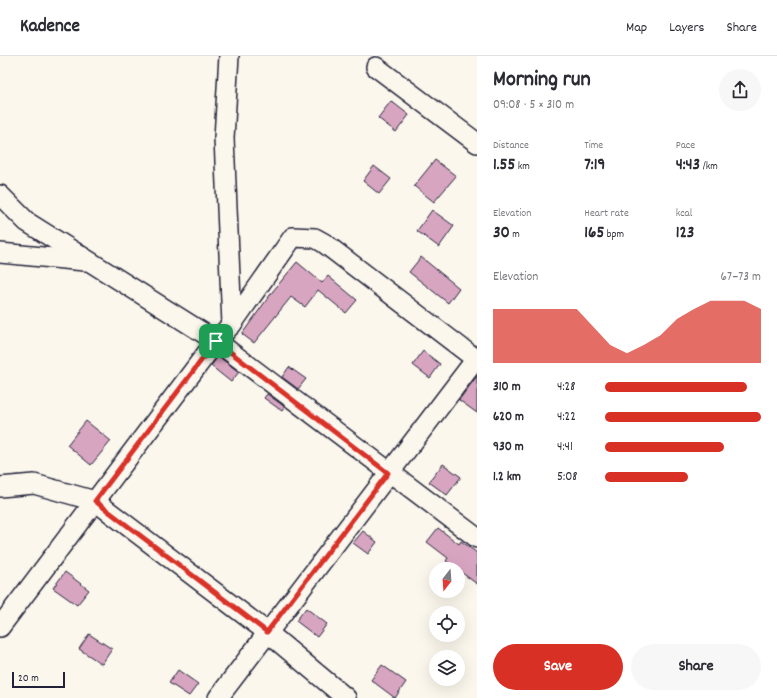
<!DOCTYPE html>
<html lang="en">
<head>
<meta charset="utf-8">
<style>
  body { margin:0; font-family:Dekko,sans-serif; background:#f7f7f7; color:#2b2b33; height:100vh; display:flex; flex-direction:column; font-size:15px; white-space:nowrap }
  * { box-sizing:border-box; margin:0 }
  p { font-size:13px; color:#7c7c81 }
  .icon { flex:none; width:22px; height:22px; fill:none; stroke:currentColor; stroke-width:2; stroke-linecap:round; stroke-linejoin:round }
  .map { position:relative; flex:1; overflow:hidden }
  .details { display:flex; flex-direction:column; background:#fff; width:300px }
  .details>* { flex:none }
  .needle { width:26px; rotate:197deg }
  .tools { position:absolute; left:429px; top:506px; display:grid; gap:8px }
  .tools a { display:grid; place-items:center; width:36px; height:36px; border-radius:50%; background:#fff; box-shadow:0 4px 16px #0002; font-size:20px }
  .scale { position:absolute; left:12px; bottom:10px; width:53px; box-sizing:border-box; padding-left:4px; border:2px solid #22223b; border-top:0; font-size:11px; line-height:14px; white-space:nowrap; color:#22223b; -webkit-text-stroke:3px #fbf7ec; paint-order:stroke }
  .pin { position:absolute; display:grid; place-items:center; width:34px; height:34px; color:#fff; margin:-17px; border-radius:8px; box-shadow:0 2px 6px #0006 }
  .round { display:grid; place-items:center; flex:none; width:42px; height:42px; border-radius:21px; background:#f7f7f7 }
  .head { display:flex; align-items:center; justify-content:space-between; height:68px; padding:0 16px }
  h1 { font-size:22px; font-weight:800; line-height:30px }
  .figures { display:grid; grid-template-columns:repeat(3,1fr); gap:6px; height:68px; padding:4px 16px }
  .figures div { display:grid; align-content:center }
  .figures b { font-size:17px; font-weight:800 }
  .figures small { font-size:11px; font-weight:400 }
  .figures p { font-size:11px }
  .chart { height:112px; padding:8px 16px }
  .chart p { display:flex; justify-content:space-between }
  .chart svg { width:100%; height:72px; margin-top:4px; fill:#d93025; opacity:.7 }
  .primary-button { display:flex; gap:8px; margin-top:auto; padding:8px 16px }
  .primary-button a { flex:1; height:46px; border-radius:24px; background:#d93025; color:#fff; font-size:16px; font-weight:800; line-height:46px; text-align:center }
  .primary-button a+a { background:#f7f7f7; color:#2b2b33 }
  ul { padding:0 16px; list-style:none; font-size:13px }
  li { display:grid; grid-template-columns:64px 48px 1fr; align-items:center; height:30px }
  li i { height:10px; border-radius:5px; background:#d93025 }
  header { display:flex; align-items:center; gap:24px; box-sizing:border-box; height:56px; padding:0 20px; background:#fff; border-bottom:1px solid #e1e1e2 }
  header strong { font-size:19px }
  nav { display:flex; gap:22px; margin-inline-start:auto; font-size:14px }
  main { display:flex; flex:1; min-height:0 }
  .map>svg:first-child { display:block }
  .building { fill:#d8a5c1; stroke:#22223b }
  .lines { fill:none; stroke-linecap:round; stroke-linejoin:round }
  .street-casing { stroke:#22223b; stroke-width:22 }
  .street { stroke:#fbf7ec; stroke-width:19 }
  .route-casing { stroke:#fff; stroke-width:8 }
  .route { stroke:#d93025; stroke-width:5 }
</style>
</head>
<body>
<header>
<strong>Kadence</strong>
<nav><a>Map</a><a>Layers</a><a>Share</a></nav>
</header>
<main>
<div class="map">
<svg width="477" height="642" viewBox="0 0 477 642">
  <rect width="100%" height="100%" fill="#fbf7ec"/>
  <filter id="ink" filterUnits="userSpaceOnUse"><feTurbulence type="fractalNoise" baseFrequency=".025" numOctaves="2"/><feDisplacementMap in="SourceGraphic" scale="8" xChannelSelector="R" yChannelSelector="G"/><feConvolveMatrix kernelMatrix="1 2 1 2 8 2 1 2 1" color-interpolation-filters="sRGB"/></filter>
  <g filter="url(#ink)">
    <!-- building -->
    <g class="building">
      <path d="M391,45L409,59L396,76L378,62Z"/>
      <path d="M435,104L456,120L434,146L414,130Z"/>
      <path d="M374,110L391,123L379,138L363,125Z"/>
      <path d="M432,154L454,170L439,191L417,175Z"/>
      <path d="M421,201L459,232L448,247L409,216Z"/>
      <path d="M297,206L322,227L328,220L357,244L346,257L318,234L305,251L291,241L254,287L242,278L273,235Z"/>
      <path d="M423,295L440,308L430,322L413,309Z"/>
      <path d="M218,300L239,316L231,326L211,310Z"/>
      <path d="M289,311L306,323L298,333L282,321Z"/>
      <path d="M477,320V357L459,344Z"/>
      <path d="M267,338L285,351L282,355L264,342Z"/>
      <path d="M86,365L111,385L91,409L67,389Z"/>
      <path d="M443,408L461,421L447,439L429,426Z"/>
      <path d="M438,472L459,488L461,485L477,497V528L446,505L448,502L427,486Z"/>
      <path d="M363,475L377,486L368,498L353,487Z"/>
      <path d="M65,516L89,534L77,549L53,532Z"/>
      <path d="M306,552L327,568L317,581L296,565Z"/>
      <path d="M89,578L112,593L102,608L79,593Z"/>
      <path d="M382,609L406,626L395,642L371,624Z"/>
      <path d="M178,614L198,628L189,640L169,627Z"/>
    </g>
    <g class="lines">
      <defs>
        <g id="street">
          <path d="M229,0L224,82L232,268"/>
          <path d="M376,11L477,87"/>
          <path d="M0,139L27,166L216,285L477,482"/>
          <path d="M0,197L85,205"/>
          <path d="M0,431L34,428L95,445L267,576L346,642"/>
          <path d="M0,571L216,285L232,268L293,181L315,182L324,187L477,304"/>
          <path d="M218,642L476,303"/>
        </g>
      </defs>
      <!-- street casing -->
      <use href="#street" class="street-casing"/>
      <!-- street -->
      <use href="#street" class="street"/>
    </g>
  </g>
  <g class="lines" filter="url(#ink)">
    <defs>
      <path id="route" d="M216,285L388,417L267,576L95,445Z"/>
    </defs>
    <!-- route casing -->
    <use href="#route" class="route-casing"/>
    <!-- route -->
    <use href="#route" class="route"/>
  </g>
</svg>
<div class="tools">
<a><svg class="needle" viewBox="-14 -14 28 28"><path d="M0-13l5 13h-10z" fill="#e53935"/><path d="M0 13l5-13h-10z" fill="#7c7c81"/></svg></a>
<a><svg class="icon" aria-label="locate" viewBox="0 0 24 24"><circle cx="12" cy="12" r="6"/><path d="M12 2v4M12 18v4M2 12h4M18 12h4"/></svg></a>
<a><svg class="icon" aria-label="layers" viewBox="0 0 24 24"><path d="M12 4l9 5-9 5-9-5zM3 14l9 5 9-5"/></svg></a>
</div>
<div class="scale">20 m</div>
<div class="pin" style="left:216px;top:285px;background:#1e9e55"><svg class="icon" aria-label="arrive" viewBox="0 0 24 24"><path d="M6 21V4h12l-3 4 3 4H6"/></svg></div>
</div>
<section class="details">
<div class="head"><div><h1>Morning run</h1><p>09:08 · 5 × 310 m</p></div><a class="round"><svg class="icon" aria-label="share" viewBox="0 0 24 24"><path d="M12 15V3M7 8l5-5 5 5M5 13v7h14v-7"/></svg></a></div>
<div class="figures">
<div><p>Distance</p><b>1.55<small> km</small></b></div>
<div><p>Time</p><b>7:19</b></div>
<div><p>Pace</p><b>4:43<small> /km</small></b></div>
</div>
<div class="figures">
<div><p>Elevation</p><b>30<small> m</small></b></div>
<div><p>Heart rate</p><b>165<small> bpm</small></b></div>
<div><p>kcal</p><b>123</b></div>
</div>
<div class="chart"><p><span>Elevation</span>67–73 m</p>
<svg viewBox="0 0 160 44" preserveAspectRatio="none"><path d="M0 44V11L10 11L20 11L30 11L40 11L50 11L60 22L70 33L80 38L90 33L100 27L110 17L120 11L130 6L140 6L150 6L160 11V44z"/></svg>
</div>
<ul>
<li><b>310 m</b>4:28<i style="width:91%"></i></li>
<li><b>620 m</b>4:22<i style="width:100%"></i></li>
<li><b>930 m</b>4:41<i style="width:76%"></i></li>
<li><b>1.2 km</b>5:08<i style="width:53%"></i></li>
</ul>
<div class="primary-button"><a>Save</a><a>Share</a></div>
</section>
</main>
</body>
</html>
